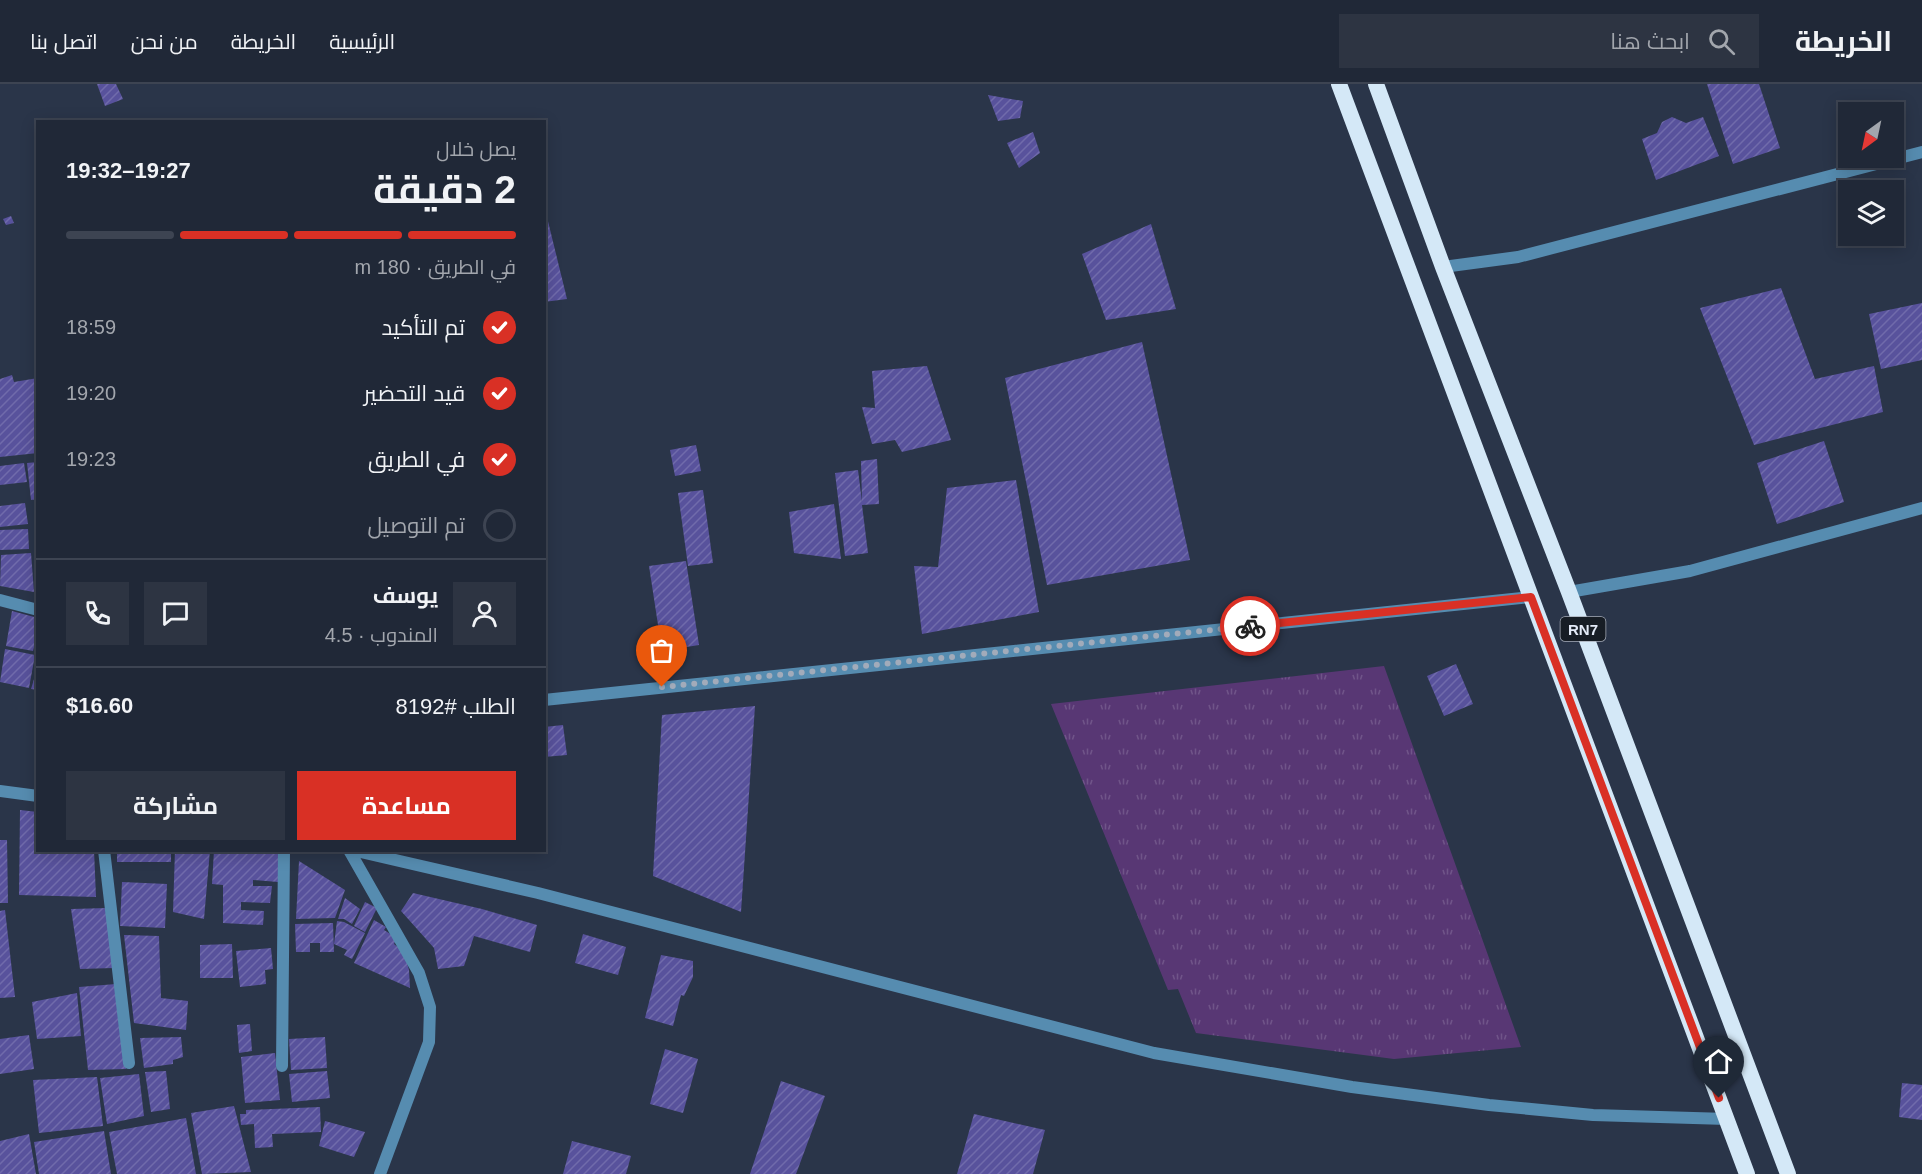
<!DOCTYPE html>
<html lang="ar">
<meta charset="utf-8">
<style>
:root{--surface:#202837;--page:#2d3442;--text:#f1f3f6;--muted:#a2a6ad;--line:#3d4452;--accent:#d93025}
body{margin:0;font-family:Arial,Cairo,sans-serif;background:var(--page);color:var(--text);direction:rtl;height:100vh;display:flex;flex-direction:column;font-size:22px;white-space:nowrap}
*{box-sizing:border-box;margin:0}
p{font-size:20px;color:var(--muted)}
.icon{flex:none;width:33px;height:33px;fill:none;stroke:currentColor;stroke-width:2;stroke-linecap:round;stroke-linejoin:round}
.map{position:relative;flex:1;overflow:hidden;direction:ltr}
.side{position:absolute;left:36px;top:36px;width:510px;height:732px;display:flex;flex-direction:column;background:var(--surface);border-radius:0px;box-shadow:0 3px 15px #0003,0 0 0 2px var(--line);direction:rtl}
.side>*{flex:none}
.needle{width:39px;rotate:213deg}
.buttons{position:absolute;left:1838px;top:18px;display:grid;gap:12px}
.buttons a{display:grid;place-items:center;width:66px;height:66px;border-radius:0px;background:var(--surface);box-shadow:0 3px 15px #0003,0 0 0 2px var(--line);font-size:30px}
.pin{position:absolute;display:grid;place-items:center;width:51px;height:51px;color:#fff;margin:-62px -26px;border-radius:50% 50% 50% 0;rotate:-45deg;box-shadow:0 0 6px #0007}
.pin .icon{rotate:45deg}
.courier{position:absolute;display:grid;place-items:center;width:60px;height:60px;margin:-30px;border:4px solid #d93025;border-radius:50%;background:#fff;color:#222;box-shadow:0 2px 8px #0007}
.headline em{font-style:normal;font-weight:700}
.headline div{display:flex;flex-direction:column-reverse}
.headline{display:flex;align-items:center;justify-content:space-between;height:102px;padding:0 30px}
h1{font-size:39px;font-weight:700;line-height:45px}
.bar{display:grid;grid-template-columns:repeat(4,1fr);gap:9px 6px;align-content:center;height:72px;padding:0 30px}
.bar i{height:8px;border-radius:4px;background:var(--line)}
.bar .on{background:var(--accent)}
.bar p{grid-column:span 4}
.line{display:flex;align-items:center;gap:15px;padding:0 30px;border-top:2px solid var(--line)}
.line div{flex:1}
.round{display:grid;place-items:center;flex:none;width:63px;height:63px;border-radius:0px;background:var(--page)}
ol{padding:0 30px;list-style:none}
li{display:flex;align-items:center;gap:18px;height:66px}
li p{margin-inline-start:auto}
li .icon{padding:6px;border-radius:50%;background:var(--accent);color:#fff;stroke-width:4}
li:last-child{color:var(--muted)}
li i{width:33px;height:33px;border:3px solid var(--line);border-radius:50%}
.cta{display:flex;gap:12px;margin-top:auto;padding:12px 30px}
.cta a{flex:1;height:69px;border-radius:0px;background:var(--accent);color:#fff;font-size:24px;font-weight:700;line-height:69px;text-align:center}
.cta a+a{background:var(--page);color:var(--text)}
header{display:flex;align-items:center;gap:36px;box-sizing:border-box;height:84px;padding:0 30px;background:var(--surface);border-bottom:2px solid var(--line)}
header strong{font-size:28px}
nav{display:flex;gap:33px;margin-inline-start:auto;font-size:21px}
.search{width:420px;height:54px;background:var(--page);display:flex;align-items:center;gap:15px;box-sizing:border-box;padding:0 21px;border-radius:0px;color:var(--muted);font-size:22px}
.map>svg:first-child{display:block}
.grass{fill:url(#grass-tufts)}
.building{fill:url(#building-hatch)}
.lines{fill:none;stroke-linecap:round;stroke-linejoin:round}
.service{stroke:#568cb0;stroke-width:12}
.minor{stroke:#568cb0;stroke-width:12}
.trunk{stroke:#d4e8f7;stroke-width:16}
.done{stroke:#a2abba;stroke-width:6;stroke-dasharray:0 10.8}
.route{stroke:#d93025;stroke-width:8}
.labels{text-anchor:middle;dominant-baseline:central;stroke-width:4.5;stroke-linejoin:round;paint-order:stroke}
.shield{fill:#171d25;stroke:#a6acb8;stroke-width:1.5}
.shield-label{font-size:15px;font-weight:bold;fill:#e3eaf7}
</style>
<header>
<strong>الخريطة</strong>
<div class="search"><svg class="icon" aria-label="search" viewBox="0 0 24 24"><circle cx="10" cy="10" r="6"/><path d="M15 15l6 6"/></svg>ابحث هنا</div>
<nav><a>الرئيسية</a><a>الخريطة</a><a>من نحن</a><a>اتصل بنا</a></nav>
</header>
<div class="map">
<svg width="1922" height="1090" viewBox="0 0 1922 1090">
<defs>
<pattern id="grass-tufts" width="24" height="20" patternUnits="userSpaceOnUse" patternTransform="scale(1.5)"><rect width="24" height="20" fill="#583774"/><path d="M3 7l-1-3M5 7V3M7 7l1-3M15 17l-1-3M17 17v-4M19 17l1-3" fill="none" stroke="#705489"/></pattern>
<pattern id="building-hatch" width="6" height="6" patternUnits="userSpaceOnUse" patternTransform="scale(1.5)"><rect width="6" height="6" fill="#58529c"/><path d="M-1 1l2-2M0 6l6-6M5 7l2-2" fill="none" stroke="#706bab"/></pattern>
</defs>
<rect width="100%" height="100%" fill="#2a3549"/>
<path class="grass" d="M1384,582L1521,963L1394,975L1196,949L1178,905L1168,906L1051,620Z"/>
<g class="building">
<path d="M97,0H116L123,15L105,22Z"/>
<path d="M1707,0H1759L1780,64L1733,80Z"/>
<path d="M988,11L1023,17L1020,34L998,37Z"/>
<path d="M1672,33L1686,39L1703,33L1719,72L1656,96L1642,55L1657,49L1662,38Z"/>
<path d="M1033,48L1040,69L1019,84L1007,59Z"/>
<path d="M545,125L567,215L544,218V126Z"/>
<path d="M11,132L14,139L6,141L3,135Z"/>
<path d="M1151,140L1176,225L1106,236L1082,170Z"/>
<path d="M1781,204L1815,295L1874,282L1883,328L1754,361L1700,224Z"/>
<path d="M1922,219V276L1881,285L1869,230Z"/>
<path d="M1142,258L1190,476L1047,501L1005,294Z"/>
<path d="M927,282L951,356L902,368L895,356L872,360L862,323L875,324L872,287Z"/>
<path d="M12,291L14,298L38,294V369L0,373V295Z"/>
<path d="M1824,357L1844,418L1777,440L1757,379Z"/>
<path d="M696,361L701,387L675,392L670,366Z"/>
<path d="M877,375L879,420L862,421L868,469L845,472L835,389L858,386L862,418L861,377Z"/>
<path d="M38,378V415L31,416L27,379Z"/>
<path d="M24,379L27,398L0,401V382Z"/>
<path d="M1016,396L1039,528L922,550L914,482L938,483L947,404Z"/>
<path d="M703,406L713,479L688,482L678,409Z"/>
<path d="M25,419L28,440L0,443V422Z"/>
<path d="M834,420L841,475L794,469L789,428Z"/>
<path d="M28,445L29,465L0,466V446Z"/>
<path d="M31,469L34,508L0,502L1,471Z"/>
<path d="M686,477L699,561L662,567L649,482Z"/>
<path d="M12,527L38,534V547L33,567L6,562Z"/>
<path d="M5,565L35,571L29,604L0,598Z"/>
<path d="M1456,580L1473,620L1444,632L1427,592Z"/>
<path d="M35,592H38V606L31,605Z"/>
<path d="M755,622L741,828L653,792L662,631Z"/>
<path d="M563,641L567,671L544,673V643Z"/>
<path d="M20,726L38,728V766H94L96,813L19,811Z"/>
<path d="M0,756H7L8,819H0Z"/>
<rect x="117" y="766" width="54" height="12"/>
<path d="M175,766H210L204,835L173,828Z"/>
<path d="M214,766H280L278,798L253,796V802H272L270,819L241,818V826L264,827L263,841L223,839V801L212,800Z"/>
<path d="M299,777L345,806L335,834L296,835Z"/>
<path d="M122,798L167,800L165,844L120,842Z"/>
<path d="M413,809L482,825L537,841L530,868L474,852L464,882L438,885L434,864L401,827Z"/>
<path d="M345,814L360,825L352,840L344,835H338Z"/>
<path d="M365,818L377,824L365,848L354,842Z"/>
<path d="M107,824L114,884L80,885L71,825Z"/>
<path d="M5,826L15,913L0,914V827Z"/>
<path d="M374,836L386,843L384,846L397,854L394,860L404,868L409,886L410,904L354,879Z"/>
<path d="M337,837L344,838L365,849L352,875L344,871L347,866L334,860Z"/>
<path d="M333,839L334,868H320V859H310V868H296L295,840Z"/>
<path d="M583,850L626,863L618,891L575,879Z"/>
<path d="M124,851L159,852L161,914L188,917L186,946L134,939Z"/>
<path d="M232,860L233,894H200V861Z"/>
<path d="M271,864L273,885L265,886L266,900L240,903L236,867Z"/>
<path d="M661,871L693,877V893L684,912L681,911L673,942L645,934Z"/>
<path d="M116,900L126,985L88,986L79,903Z"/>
<path d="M77,909L81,952L37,955L32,918Z"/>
<path d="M250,940L252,967L239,969L237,941Z"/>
<path d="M29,951L34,985L0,990V955Z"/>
<path d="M181,953L183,973L173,976V980L144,984L140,954Z"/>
<path d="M325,953L327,984L291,986L289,955Z"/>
<path d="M665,965L698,975L683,1029L650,1020Z"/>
<path d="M275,969L280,1016L245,1019L241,973Z"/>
<path d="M166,987L170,1025L151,1028L145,988Z"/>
<path d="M327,987L330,1014L292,1018L289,990Z"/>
<path d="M139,990L144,1032L107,1040L100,994Z"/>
<path d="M97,993L103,1042L39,1049L33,996Z"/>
<path d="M781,997L825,1012L796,1090H750Z"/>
<path d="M1902,999L1922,1001V1036L1899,1033Z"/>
<path d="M234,1022L251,1088L202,1090L191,1029Z"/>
<path d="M320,1023L321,1048L272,1050L273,1063L255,1064L254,1040L241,1041L240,1030H246V1026Z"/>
<path d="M974,1030L1045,1046L1033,1090H957Z"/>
<path d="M186,1034L196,1090H117L109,1048Z"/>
<path d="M325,1037L365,1048L354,1073L319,1062Z"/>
<path d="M104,1047L111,1090H39L34,1058Z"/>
<path d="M29,1050L36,1090H0V1057Z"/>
<path d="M572,1057L631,1072L626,1090H563Z"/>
</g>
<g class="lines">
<g class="service">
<path d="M1443,183L1518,173L1922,68"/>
<path d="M1569,508L1690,487L1922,424"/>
</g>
<g class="minor">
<path d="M0,516L38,526"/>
<path d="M544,616L1531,513"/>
<path d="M0,707L38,712"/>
<path d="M104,766L129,979"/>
<path d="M349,766L419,889L430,923L429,958L380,1090"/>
<path d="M352,766L538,809L1154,969L1352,1003L1489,1021L1593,1031L1727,1035"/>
<path d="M282,982L284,766"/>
</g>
<g class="trunk">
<path d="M1339,0L1747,1090"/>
<path d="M1376,0L1443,183L1569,508L1788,1090"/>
</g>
</g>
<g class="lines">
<path class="done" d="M662,603L1250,542"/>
<path class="route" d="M1250,542L1531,513L1719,1014"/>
</g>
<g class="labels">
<rect class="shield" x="1560.5" y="533" width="45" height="24" rx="4.5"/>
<g class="shield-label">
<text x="1583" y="545">RN7</text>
</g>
</g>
</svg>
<div class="buttons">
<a><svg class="needle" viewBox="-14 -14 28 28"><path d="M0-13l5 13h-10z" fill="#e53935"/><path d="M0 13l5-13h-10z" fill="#a2a6ad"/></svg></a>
<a><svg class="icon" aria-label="layers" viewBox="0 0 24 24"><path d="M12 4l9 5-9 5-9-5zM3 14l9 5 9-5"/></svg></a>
</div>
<div class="pin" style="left:662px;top:603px;background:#ea580c"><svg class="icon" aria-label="bag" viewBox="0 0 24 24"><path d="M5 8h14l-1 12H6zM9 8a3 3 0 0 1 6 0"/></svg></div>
<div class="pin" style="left:1719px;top:1014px;background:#1f2937"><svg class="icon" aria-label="home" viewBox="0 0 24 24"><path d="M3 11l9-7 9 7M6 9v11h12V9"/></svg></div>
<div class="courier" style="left:1250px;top:542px"><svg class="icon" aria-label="bike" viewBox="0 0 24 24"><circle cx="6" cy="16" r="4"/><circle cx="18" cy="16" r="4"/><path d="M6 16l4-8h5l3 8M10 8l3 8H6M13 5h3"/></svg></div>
<section class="side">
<div class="headline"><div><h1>2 دقيقة</h1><p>يصل خلال</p></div><em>19:27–19:32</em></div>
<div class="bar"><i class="on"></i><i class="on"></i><i class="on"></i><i></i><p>في الطريق · 180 m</p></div>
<ol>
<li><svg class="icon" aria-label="check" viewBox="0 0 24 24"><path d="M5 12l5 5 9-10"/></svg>تم التأكيد<p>18:59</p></li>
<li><svg class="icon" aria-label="check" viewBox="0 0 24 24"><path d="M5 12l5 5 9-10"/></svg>قيد التحضير<p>19:20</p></li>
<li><svg class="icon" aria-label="check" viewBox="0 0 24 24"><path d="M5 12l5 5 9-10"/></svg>في الطريق<p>19:23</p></li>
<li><i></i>تم التوصيل</li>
</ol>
<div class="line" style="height:108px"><a class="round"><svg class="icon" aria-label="person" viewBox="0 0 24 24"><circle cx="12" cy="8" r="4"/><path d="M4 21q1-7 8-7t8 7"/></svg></a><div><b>يوسف</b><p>المندوب · 4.5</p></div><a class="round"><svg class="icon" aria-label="chat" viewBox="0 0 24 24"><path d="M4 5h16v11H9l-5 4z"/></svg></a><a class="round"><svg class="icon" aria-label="phone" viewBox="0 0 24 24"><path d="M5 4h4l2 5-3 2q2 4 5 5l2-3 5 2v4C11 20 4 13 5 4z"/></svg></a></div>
<div class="line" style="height:78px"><div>الطلب #8192</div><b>$16.60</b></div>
<div class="cta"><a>مساعدة</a><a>مشاركة</a></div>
</section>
</div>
